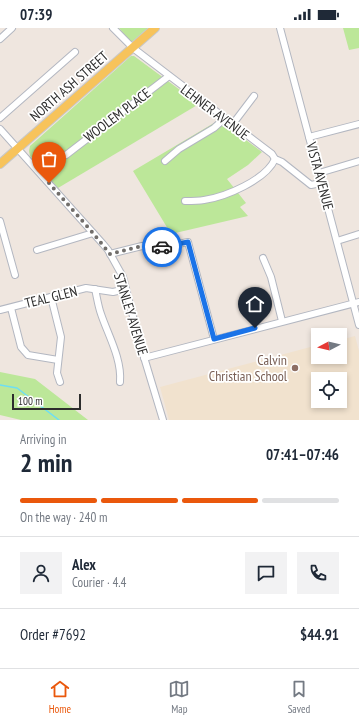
<!DOCTYPE html>
<meta charset="utf-8">
<style>
:root{--surface:#fff;--page:#f2f2f3;--text:#1f2937;--muted:#747a83;--line:#e0e1e3;--accent:#ea580c}
body{margin:0;font-family:"PT Sans Narrow",sans-serif;background:var(--page);color:var(--text);height:100vh;display:flex;flex-direction:column;font-size:15px;white-space:nowrap}
*{box-sizing:border-box;margin:0}
p{font-size:13px;color:var(--muted)}
.icon{flex:none;width:22px;height:22px;fill:none;stroke:currentColor;stroke-width:2;stroke-linecap:round;stroke-linejoin:round}
.map{position:relative;height:392px;overflow:hidden}
.details{display:flex;flex-direction:column;background:var(--surface);flex:1}
.details>*{flex:none}
.needle{width:26px;rotate:263deg}
.controls{position:absolute;left:311px;top:300px;display:grid;gap:8px}
.controls a{display:grid;place-items:center;width:36px;height:36px;border-radius:0px;background:var(--surface);box-shadow:0 2px 6px #0003;font-size:20px}
.scale{position:absolute;left:12px;bottom:10px;width:69px;box-sizing:border-box;padding-left:4px;border:2px solid #2d2d2d;border-top:0;font-size:11px;line-height:14px;white-space:nowrap;color:#2d2d2d;-webkit-text-stroke:3px #fff;paint-order:stroke}
.pin{position:absolute;display:grid;place-items:center;width:34px;height:34px;color:#fff;margin:-41px -17px;border-radius:50% 50% 50% 0;rotate:-45deg;box-shadow:0 0 4px #0007}
.pin .icon{rotate:45deg}
.courier{position:absolute;display:grid;place-items:center;width:40px;height:40px;margin:-20px;border:3px solid #1a73e8;border-radius:50%;background:#fff;color:#222;box-shadow:0 1px 5px #0007}
.headline em{font-style:normal;font-weight:800}
.headline div{display:flex;flex-direction:column-reverse}
.headline{display:flex;align-items:center;justify-content:space-between;height:68px;padding:0 20px}
h1{font-size:26px;font-weight:800;line-height:30px}
.bar{display:grid;grid-template-columns:repeat(4,1fr);gap:6px 4px;align-content:center;height:48px;padding:0 20px}
.bar i{height:5px;border-radius:3px;background:var(--line)}
.bar .on{background:var(--accent)}
.bar p{grid-column:span 4}
.line{display:flex;align-items:center;gap:10px;padding:0 20px;border-top:1px solid var(--line)}
.line div{flex:1}
.round{display:grid;place-items:center;flex:none;width:42px;height:42px;border-radius:0px;background:var(--page)}
.status{display:flex;justify-content:space-between;align-items:center;height:28px;padding:0 20px;background:var(--surface);direction:ltr}
.status svg{height:11px;fill:currentColor}
.dock{display:flex;justify-content:space-around;align-items:center;height:56px;border-top:1px solid var(--line);background:var(--surface);font-size:11px;color:var(--muted)}
.dock a{display:grid;justify-items:center;gap:2px}
.dock .on{color:var(--accent)}
.map>svg:first-child{display:block}
.education{fill:#f1e2ce;fill-rule:evenodd}
.green{fill:#bce799}
.lines{fill:none;stroke-linecap:round;stroke-linejoin:round}
.stream{stroke:#6edef4;stroke-width:1.5}
.minor-casing{stroke:#b3b7c1;stroke-width:8}
.major-casing{stroke:#c8c8c8;stroke-width:10}
.minor{stroke:#fff;stroke-width:6}
.major{stroke:#f7c35b;stroke-width:8}
.done{stroke:#716e6b;stroke-width:4;stroke-dasharray:0 7.2}
.route{stroke:#1a73e8;stroke-width:5}
.education-dot{fill:#8d6e63;stroke:#fff;stroke-width:1.5}
.labels{text-anchor:middle;dominant-baseline:central;stroke-width:3.5;stroke-linejoin:round;paint-order:stroke}
.street-label{font-size:14px;fill:#2d2d2d;stroke:#fff}
.education-label{font-size:14px;fill:#785e54;stroke:#fff;text-anchor:end}
</style>
<div class="status"><b>07:39</b><svg viewBox="0 0 49 12"><path d="M0 12V9h3v3zM5 12V6h3v6zM10 12V3h3v9zM15 12V0h3v12zM26 1h20v11H26zM47 4h2v5h-2z"/></svg></div>
<div class="map">
<svg width="359" height="392" viewBox="0 0 359 392">
<rect width="100%" height="100%" fill="#efe6df"/>
<path class="education" d="M355,308L359,323V392H169L160,359L318,317V329H340V312ZM318,351H340V373H318Z"/>
<g class="green">
<path d="M119,0H148L133,13H130Z"/>
<path d="M343,0H359V20L349,22Z"/>
<path d="M131,28H134L199,76L58,160L30,128L29,123L30,118Z"/>
<path d="M219,92L262,124L248,137L227,151L246,175L240,179L248,188L171,206L133,143Z"/>
<path d="M0,344L35,351L88,392H21L0,387Z"/>
</g>
<g class="lines">
<path class="stream" d="M0,357L17,360L59,392"/>
<defs>
<g id="minor">
<path d="M113,0L133,20L272,126L275,131L282,134L311,157L321,155"/>
<path d="M280,0L359,297"/>
<path d="M0,11L12,0"/>
<path d="M0,90L75,24"/>
<path d="M232,97L254,68"/>
<path d="M0,101L103,216L108,222L123,249L140,316L163,392"/>
<path d="M309,109L359,96"/>
<path d="M66,127L169,48"/>
<path d="M165,133L179,121L214,100L224,91"/>
<path d="M319,145L359,133"/>
<path d="M185,173C191,173 198,173 204,172C225,169 266,152 275,131"/>
<path d="M0,193L15,247"/>
<path d="M337,213L359,206"/>
<path d="M37,222L93,205"/>
<path d="M110,226L142,218L158,220L188,214L214,311"/>
<path d="M263,230L271,249L282,293"/>
<path d="M95,261C97,269 98,278 101,286C108,307 122,331 120,354"/>
<path d="M51,269L61,309L57,345L60,354"/>
<path d="M11,280L21,319L28,327L58,332"/>
<path d="M0,282L86,260L113,264L126,261"/>
<path d="M144,330L359,274"/>
</g>
<path id="major" d="M0,136L155,0"/>
</defs>
<use href="#minor" class="minor-casing"/>
<use href="#major" class="major-casing"/>
<use href="#minor" class="minor"/>
<use href="#major" class="major"/>
</g>
<g class="lines">
<path class="done" d="M49,155L93,205L110,226L142,218L158,220L162,219"/>
<path class="route" d="M162,219L188,214L214,311L255,300"/>
</g>
<circle class="education-dot" cx="295" cy="340" r="4"/>
<g class="labels">
<g class="street-label">
<text transform="translate(69 58) rotate(-41)">NORTH ASH STREET</text>
<text transform="translate(215 84) rotate(37)">LEHNER AVENUE</text>
<text transform="translate(117 87) rotate(-37)">WOOLEM PLACE</text>
<text transform="translate(320 148) rotate(75)">VISTA AVENUE</text>
<text transform="translate(51 269) rotate(-14)">TEAL GLEN</text>
<text transform="translate(131 286) rotate(73)">STANLEY AVENUE</text>
</g>
<g class="education-label">
<text x="287" y="332">Calvin<tspan x="287" dy="16">Christian School</tspan></text>
</g>
</g>
</svg>
<div class="controls">
<a><svg class="needle" viewBox="-14 -14 28 28"><path d="M0-13l5 13h-10z" fill="#e53935"/><path d="M0 13l5-13h-10z" fill="#747a83"/></svg></a>
<a><svg class="icon" aria-label="locate" viewBox="0 0 24 24"><circle cx="12" cy="12" r="6"/><path d="M12 2v4M12 18v4M2 12h4M18 12h4"/></svg></a>
</div>
<div class="scale">100 m</div>
<div class="pin" style="left:49px;top:155px;background:#ea580c"><svg class="icon" aria-label="bag" viewBox="0 0 24 24"><path d="M5 8h14l-1 12H6zM9 8a3 3 0 0 1 6 0"/></svg></div>
<div class="pin" style="left:255px;top:300px;background:#1f2937"><svg class="icon" aria-label="home" viewBox="0 0 24 24"><path d="M3 11l9-7 9 7M6 9v11h12V9"/></svg></div>
<div class="courier" style="left:162px;top:219px"><svg class="icon" aria-label="car" viewBox="0 0 24 24"><path d="M5 17H2v-5l4-1 3-4h7l3 4 3 1v5h-3M9 17h6M6 11h13"/><circle cx="7" cy="17" r="2"/><circle cx="17" cy="17" r="2"/></svg></div>
</div>
<section class="details">
<div class="headline"><div><h1>2 min</h1><p>Arriving in</p></div><em>07:41–07:46</em></div>
<div class="bar"><i class="on"></i><i class="on"></i><i class="on"></i><i></i><p>On the way · 240 m</p></div>
<div class="line" style="height:72px"><a class="round"><svg class="icon" aria-label="person" viewBox="0 0 24 24"><circle cx="12" cy="8" r="4"/><path d="M4 21q1-7 8-7t8 7"/></svg></a><div><b>Alex</b><p>Courier · 4.4</p></div><a class="round"><svg class="icon" aria-label="chat" viewBox="0 0 24 24"><path d="M4 5h16v11H9l-5 4z"/></svg></a><a class="round"><svg class="icon" aria-label="phone" viewBox="0 0 24 24"><path d="M5 4h4l2 5-3 2q2 4 5 5l2-3 5 2v4C11 20 4 13 5 4z"/></svg></a></div>
<div class="line" style="height:52px"><div>Order #7692</div><b>$44.91</b></div>
</section>
<nav class="dock">
<a class="on"><svg class="icon" aria-label="home" viewBox="0 0 24 24"><path d="M3 11l9-7 9 7M6 9v11h12V9"/></svg>Home</a>
<a><svg class="icon" aria-label="map" viewBox="0 0 24 24"><path d="M3 6l6-2 6 2 6-2v14l-6 2-6-2-6 2zM9 4v14M15 6v14"/></svg>Map</a>
<a><svg class="icon" aria-label="saved" viewBox="0 0 24 24"><path d="M7 4h10v16l-5-4-5 4z"/></svg>Saved</a>
</nav>
